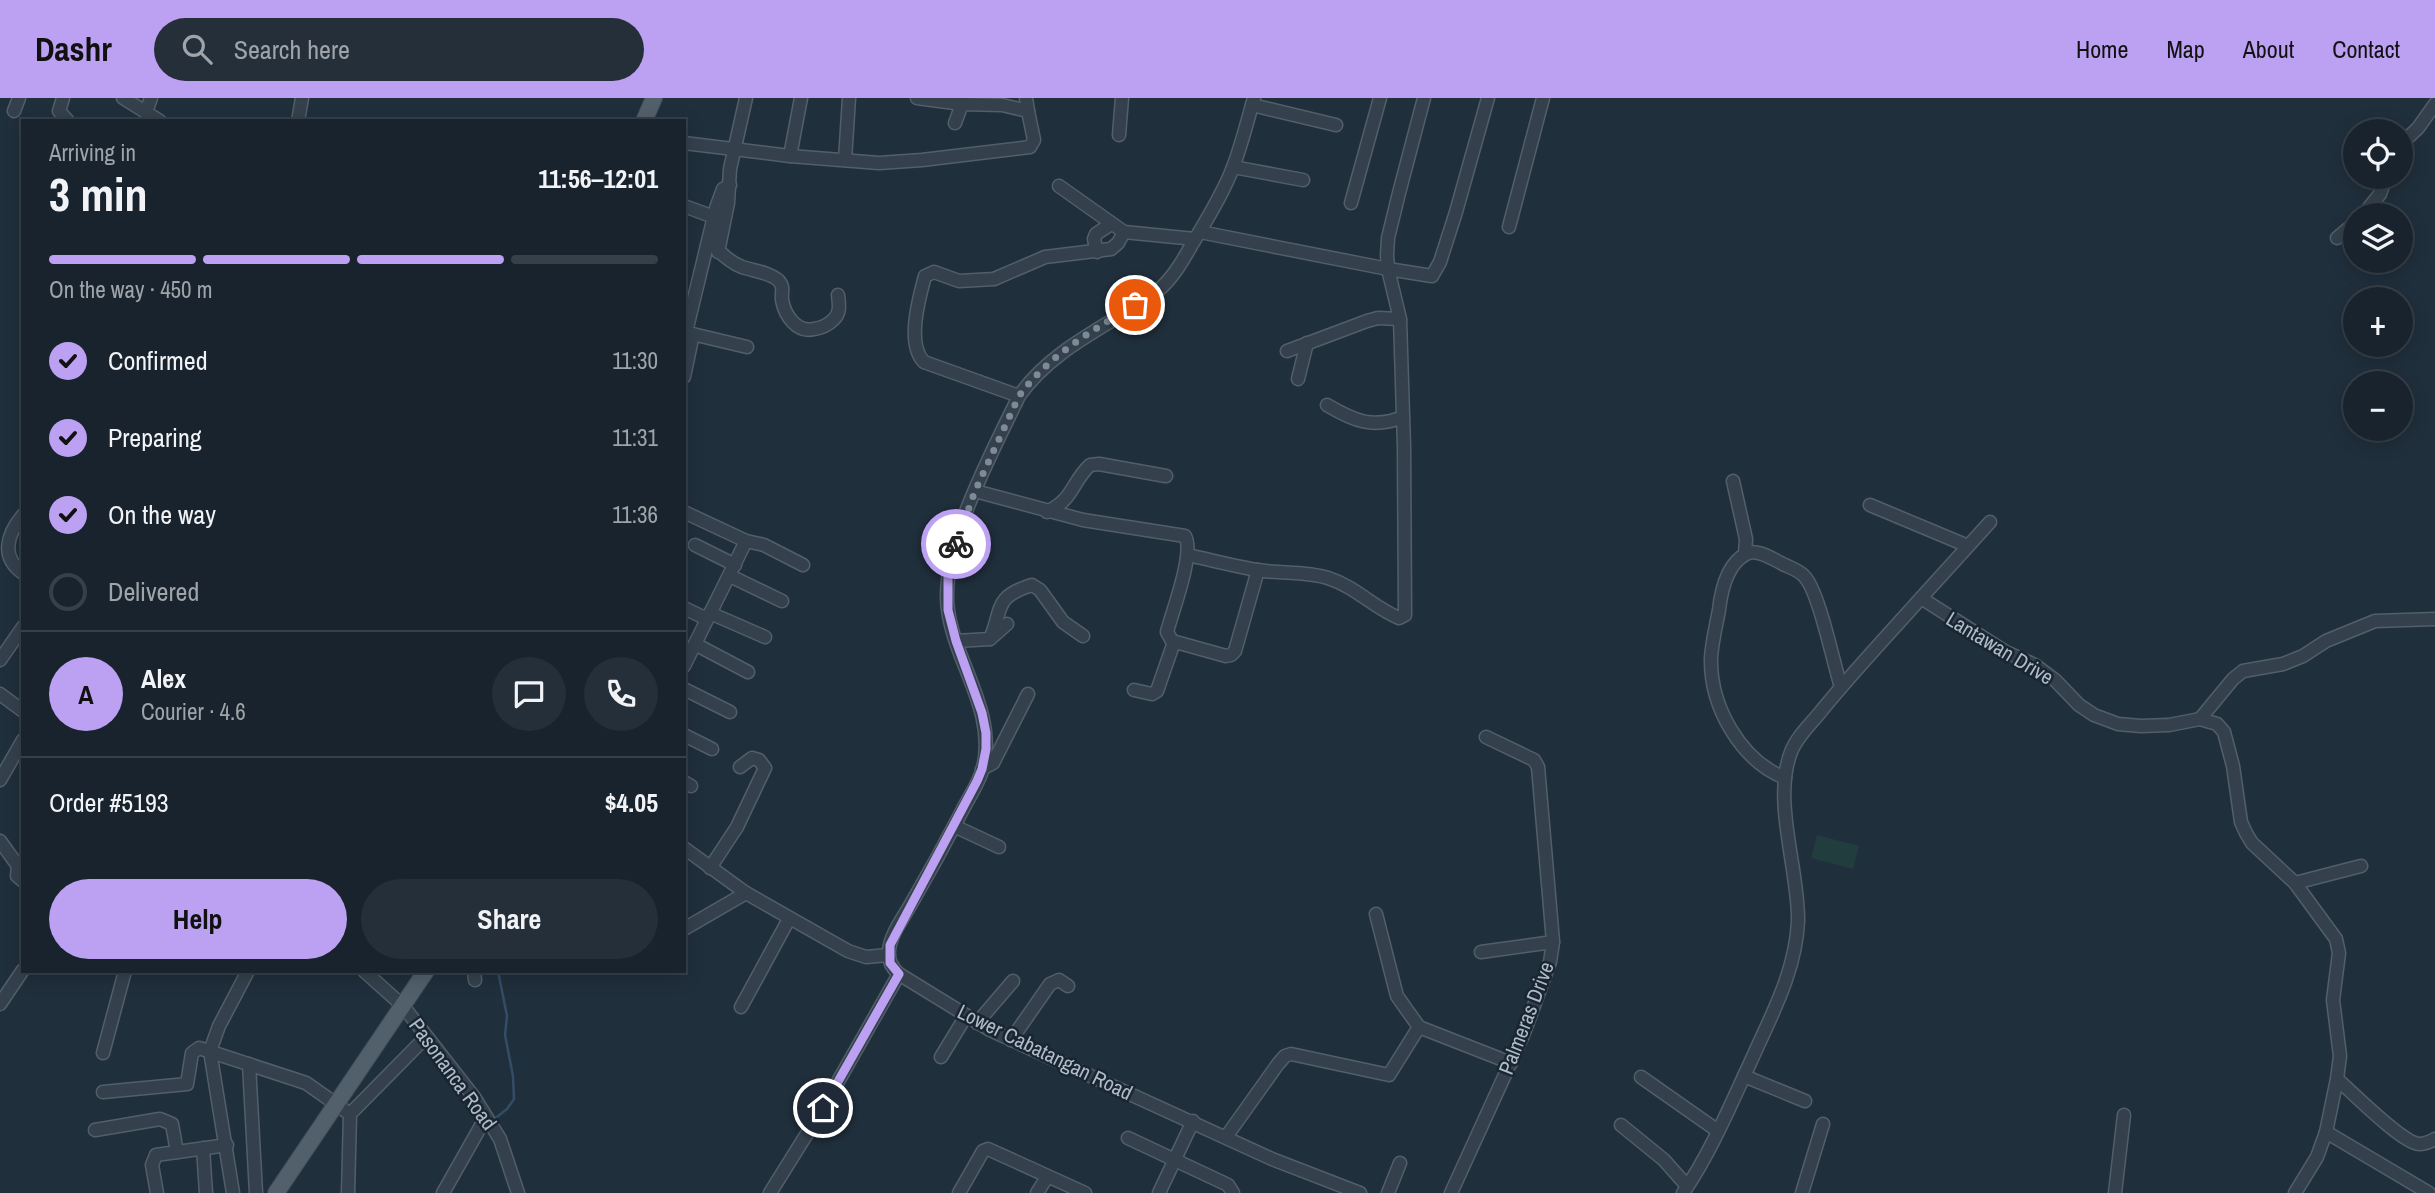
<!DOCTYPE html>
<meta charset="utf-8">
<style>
:root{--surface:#18232d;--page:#252f39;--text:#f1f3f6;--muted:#9fa4aa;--line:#364049;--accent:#bca0f2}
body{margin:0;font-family:"Archivo Narrow",sans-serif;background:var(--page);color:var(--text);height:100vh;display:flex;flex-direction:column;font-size:26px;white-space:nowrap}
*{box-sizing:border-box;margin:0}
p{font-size:23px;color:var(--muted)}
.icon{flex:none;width:38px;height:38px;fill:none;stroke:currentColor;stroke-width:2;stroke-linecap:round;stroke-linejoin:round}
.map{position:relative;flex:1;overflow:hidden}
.sheet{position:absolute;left:21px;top:21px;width:665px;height:854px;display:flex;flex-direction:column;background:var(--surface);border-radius:0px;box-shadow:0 4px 18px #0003,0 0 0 2px var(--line)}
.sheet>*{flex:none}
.controls{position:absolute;left:2343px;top:21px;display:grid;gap:14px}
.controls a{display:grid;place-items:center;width:70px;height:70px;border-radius:50%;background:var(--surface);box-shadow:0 4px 18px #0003,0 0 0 2px var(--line);font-size:35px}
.pin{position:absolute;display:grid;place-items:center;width:60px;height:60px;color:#fff;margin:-30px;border:4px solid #fff;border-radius:50%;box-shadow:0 2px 7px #0007}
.courier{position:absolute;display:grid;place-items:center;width:70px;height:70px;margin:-35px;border:5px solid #bca0f2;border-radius:50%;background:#fff;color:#222;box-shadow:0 2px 9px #0007}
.summary em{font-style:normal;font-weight:800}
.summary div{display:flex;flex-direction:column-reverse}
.summary{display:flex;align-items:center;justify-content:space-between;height:119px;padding:0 28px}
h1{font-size:46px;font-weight:800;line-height:52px}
.bar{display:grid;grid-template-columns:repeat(4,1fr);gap:10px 7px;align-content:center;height:84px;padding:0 28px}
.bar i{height:9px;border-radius:5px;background:var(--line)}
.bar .active{background:var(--accent)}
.bar p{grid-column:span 4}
.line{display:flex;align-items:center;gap:18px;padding:0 28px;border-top:2px solid var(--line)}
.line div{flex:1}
.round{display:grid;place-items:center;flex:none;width:74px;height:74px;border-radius:37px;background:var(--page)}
ol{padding:0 28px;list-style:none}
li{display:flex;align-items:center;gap:21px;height:77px}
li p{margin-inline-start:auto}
li .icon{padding:7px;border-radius:50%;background:var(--accent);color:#111;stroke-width:4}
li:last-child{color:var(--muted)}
li i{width:38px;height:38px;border:4px solid var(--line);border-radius:50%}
.primary-button{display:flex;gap:14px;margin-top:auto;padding:14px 28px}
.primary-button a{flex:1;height:80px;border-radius:42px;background:var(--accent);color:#111;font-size:28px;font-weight:800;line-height:80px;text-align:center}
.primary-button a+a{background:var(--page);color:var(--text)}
header{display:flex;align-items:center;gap:42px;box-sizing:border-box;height:98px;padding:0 35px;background:var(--accent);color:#111}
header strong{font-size:33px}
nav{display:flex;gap:38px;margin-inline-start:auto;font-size:24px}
.search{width:490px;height:63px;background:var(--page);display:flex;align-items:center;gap:18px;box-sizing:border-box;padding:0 24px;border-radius:38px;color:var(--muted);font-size:26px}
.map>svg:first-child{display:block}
.green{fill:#223d3d}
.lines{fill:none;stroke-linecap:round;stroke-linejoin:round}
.stream{stroke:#324d65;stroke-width:2.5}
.minor-casing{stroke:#525f6a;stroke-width:15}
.major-casing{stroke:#3d4a55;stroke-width:18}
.minor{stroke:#34414c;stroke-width:12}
.major{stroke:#52606c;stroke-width:16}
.done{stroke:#7d8b97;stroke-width:7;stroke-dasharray:0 12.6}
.route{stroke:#bca0f2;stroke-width:9}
.labels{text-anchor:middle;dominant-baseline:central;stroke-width:5;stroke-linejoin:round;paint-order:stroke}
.street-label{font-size:21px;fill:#afbcc8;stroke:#192631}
</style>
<header>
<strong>Dashr</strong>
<div class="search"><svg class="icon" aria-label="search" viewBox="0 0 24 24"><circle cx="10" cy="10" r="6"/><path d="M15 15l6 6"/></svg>Search here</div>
<nav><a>Home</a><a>Map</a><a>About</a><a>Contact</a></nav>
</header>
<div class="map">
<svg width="2435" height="1095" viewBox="0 0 2435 1095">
<rect width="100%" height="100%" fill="#202f3c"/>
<path class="green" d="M1817,737L1859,748L1853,771L1811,760Z"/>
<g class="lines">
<path class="stream" d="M493,1022L507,1011L514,1001L513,978L505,937L507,918L498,873"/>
<defs>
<g id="minor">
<path d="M63,0L59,13L68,23"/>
<path d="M123,0L160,23"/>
<path d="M917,0L962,6"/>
<path d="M1254,0C1247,24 1241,49 1232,72C1221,99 1206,123 1191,148C1181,166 1169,186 1151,198C1106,229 1052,251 1019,298C993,353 939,450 948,512C955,565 997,614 983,670C979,685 969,699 962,713C946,744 929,775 911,806C903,820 890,837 889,853C888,863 892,870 899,876L990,932L1272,1061L1360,1095"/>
<path d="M1252,7L1336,27"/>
<path d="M14,13L19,0"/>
<path d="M146,14L151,0"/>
<path d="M298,23L302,0"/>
<path d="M955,25L962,6L1002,7L1028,13L1026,0"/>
<path d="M1119,37L1122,0"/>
<path d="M684,45L790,58L879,65L922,62L1030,49L1034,42L1028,13"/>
<path d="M2401,46L2418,30L2435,6"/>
<path d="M790,58L801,0"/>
<path d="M845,62L849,0"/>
<path d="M1233,69L1303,82"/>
<path d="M1059,88L1124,134L1195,141"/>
<path d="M1351,105L1380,0"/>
<path d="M684,108L714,119"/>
<path d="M2363,117L2380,96L2386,79"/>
<path d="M1509,129L1543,0"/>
<path d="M1200,134L1388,171L1432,178L1440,164L1456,114L1488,0"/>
<path d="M2337,140L2356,124"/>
<path d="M709,142C718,153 729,164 742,169C754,173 768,174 778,182C785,189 781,194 782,202C785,218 797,235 814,231C821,230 828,227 833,222C841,215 839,206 838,197"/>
<path d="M718,154L728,105L730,71L746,0"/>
<path d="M1097,154L1094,141L1096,136L1111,126"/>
<path d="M684,234L747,249"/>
<path d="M686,234L716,110L723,91L730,87"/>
<path d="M1287,253L1367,223L1378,220L1400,221"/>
<path d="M684,279L693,236"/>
<path d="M1298,281L1307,245"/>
<path d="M1019,298L924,264C906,246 919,200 925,178L934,174L959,183L994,181L1045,159L1111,151L1118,145L1124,134"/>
<path d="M1327,307C1354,323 1373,331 1403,319"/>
<path d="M1733,383L1746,441L1745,456"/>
<path d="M975,393L1083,422L1185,438C1195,455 1172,514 1167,534L1172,543L1226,558L1231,557L1235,553L1258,472"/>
<path d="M1870,407L1968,448"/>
<path d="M684,414L746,443"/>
<path d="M1047,414C1074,401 1071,385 1090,367L1099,366L1166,378"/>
<path d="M23,417C7,436 0,459 23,475"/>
<path d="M695,447L735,467"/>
<path d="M1188,457C1211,462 1234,468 1257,472C1281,476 1305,473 1328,480C1356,489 1374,510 1399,520L1405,517L1404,349L1400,221L1388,171L1387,157L1388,140L1399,95L1424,0"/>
<path d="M730,478L782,503"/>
<path d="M1921,500L1990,424"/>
<path d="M684,510L707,521"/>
<path d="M710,515L765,539"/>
<path d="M990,541C1003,511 993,499 1032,487L1040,492L1063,524L1083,538"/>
<path d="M956,543L990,541L1007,526"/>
<path d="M695,546L748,574"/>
<path d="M0,562L23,529"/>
<path d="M684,568L746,443L764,447L803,467"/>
<path d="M684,591L730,614"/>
<path d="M1134,592L1152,596L1157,593L1174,544"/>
<path d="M0,596L23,613"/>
<path d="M2200,621L2233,581L2243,573L2283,566L2303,558L2326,543L2375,523L2435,521"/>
<path d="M684,637L712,651"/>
<path d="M982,671L993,665L1028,596"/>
<path d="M1785,680C1740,662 1710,608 1711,560C1712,544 1716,528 1719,512C1721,494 1727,466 1746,456C1756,450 1771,460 1781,465C1788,469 1799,472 1804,478C1819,493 1833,564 1841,589"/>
<path d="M0,682L23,642"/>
<path d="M684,684L691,688"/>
<path d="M954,728L999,749"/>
<path d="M0,743L18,768L17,778L23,783"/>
<path d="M684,750L746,795L848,853L866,859L888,857"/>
<path d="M710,770L737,729L765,670L759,662L752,660L740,669"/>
<path d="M2295,785L2361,768"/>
<path d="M1376,816L1397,898L1419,929"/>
<path d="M684,831L746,795"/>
<path d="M1481,854L1553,844"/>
<path d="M364,873L403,908L474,999L500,1041L518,1095"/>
<path d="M474,873L475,882"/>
<path d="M0,906L23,872"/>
<path d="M741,909L789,821"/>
<path d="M977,925L1013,883"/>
<path d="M1011,942L1050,886L1059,882L1068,888"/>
<path d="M103,955L125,873"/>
<path d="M941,959L966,918"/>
<path d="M249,966L256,1095"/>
<path d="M1744,978L1805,1003"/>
<path d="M1641,979L1718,1033"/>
<path d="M2337,981C2352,994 2402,1045 2419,1046C2425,1046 2430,1044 2435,1041"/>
<path d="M103,994L187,986L192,955L199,950L306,985L350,1016"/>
<path d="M1621,1027L1664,1062L1687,1088"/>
<path d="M95,1032L160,1021L172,1026L177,1054"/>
<path d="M2326,1034L2429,1095"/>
<path d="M1226,1039L1278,966L1285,958L1291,956L1389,977L1419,929L1511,965"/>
<path d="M1128,1040L1228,1087L1233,1095"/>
<path d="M203,1050L206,1095"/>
<path d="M157,1095L152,1067L156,1057L227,1047"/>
<path d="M233,1095L210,953L219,928L248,873"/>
<path d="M348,1095L350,1016L426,939"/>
<path d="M443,1095L486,1019"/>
<path d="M770,1095L823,1010L899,876"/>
<path d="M959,1095L983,1053L988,1051L1085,1095"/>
<path d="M1037,1095L1047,1079"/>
<path d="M1159,1095L1193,1023"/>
<path d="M1388,1095L1400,1065"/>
<path d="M1451,1095L1524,935L1550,864L1553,844L1538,669L1534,662L1486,639"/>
<path d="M1683,1095C1711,1054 1730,1008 1751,963C1771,918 1796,873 1798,823C1799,772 1772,703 1791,654C1797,638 1812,625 1822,612C1854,573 1888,537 1921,500L2006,554L2035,567L2055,582L2079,607L2094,617L2118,626L2141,628L2169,627L2200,621L2217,626L2224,634L2233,668L2241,724L2246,735L2252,745L2295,785L2336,841L2339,855L2333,902L2340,958L2337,981L2326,1034L2317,1059L2295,1095"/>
<path d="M1802,1095L1823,1026"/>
<path d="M2115,1095L2124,1017"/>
</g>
<g id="major">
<path d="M644,23L654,0"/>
<path d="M276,1095L426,873"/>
</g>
</defs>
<use href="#minor" class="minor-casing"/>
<use href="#major" class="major-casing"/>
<use href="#minor" class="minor"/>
<use href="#major" class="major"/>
</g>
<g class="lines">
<path class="done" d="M956,446L975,393L1019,298C1048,258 1094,231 1135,207"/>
<path class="route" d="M823,1010L899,876L890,865V847L977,683L982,671L986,651V635L982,615L956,543L948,512V476L956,446"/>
</g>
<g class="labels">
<g class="street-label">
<text transform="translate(2000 550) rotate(31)">Lantawan Drive</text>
<text transform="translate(1526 920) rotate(-69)">Palmeras Drive</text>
<text transform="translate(1045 954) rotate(26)">Lower Cabatangan Road</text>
<text transform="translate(453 976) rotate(54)">Pasonanca Road</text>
</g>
</g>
</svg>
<div class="controls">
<a><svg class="icon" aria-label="locate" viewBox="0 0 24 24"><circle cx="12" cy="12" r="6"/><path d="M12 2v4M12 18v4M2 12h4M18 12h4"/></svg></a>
<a><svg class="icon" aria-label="layers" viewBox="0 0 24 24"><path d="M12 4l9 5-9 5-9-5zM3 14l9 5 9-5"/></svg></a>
<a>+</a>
<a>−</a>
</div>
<div class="pin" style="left:1135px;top:207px;background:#ea580c"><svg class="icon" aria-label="bag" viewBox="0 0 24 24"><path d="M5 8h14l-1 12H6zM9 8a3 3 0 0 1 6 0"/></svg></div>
<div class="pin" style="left:823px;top:1010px;background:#1f2937"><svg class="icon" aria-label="home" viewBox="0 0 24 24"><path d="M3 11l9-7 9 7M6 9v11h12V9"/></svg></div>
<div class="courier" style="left:956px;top:446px"><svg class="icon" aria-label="bike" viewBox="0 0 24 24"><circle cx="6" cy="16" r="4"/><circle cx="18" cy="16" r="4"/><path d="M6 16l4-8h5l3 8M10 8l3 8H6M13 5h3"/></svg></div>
<section class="sheet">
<div class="summary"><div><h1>3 min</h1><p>Arriving in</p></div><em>11:56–12:01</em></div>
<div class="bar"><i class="active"></i><i class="active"></i><i class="active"></i><i></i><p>On the way · 450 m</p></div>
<ol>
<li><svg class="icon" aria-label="check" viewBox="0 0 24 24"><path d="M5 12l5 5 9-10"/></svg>Confirmed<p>11:30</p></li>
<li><svg class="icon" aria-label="check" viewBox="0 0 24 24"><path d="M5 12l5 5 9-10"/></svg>Preparing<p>11:31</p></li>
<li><svg class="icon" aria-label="check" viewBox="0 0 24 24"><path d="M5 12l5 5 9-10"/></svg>On the way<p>11:36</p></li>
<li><i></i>Delivered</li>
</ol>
<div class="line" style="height:126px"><b class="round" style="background:var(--accent);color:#111">A</b><div><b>Alex</b><p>Courier · 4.6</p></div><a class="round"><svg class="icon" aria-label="chat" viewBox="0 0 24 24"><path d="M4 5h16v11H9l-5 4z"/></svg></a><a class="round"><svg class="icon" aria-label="phone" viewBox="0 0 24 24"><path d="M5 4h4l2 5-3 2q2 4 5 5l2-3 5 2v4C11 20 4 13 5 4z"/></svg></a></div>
<div class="line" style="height:91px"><div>Order #5193</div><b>$4.05</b></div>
<div class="primary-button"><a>Help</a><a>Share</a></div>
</section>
</div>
